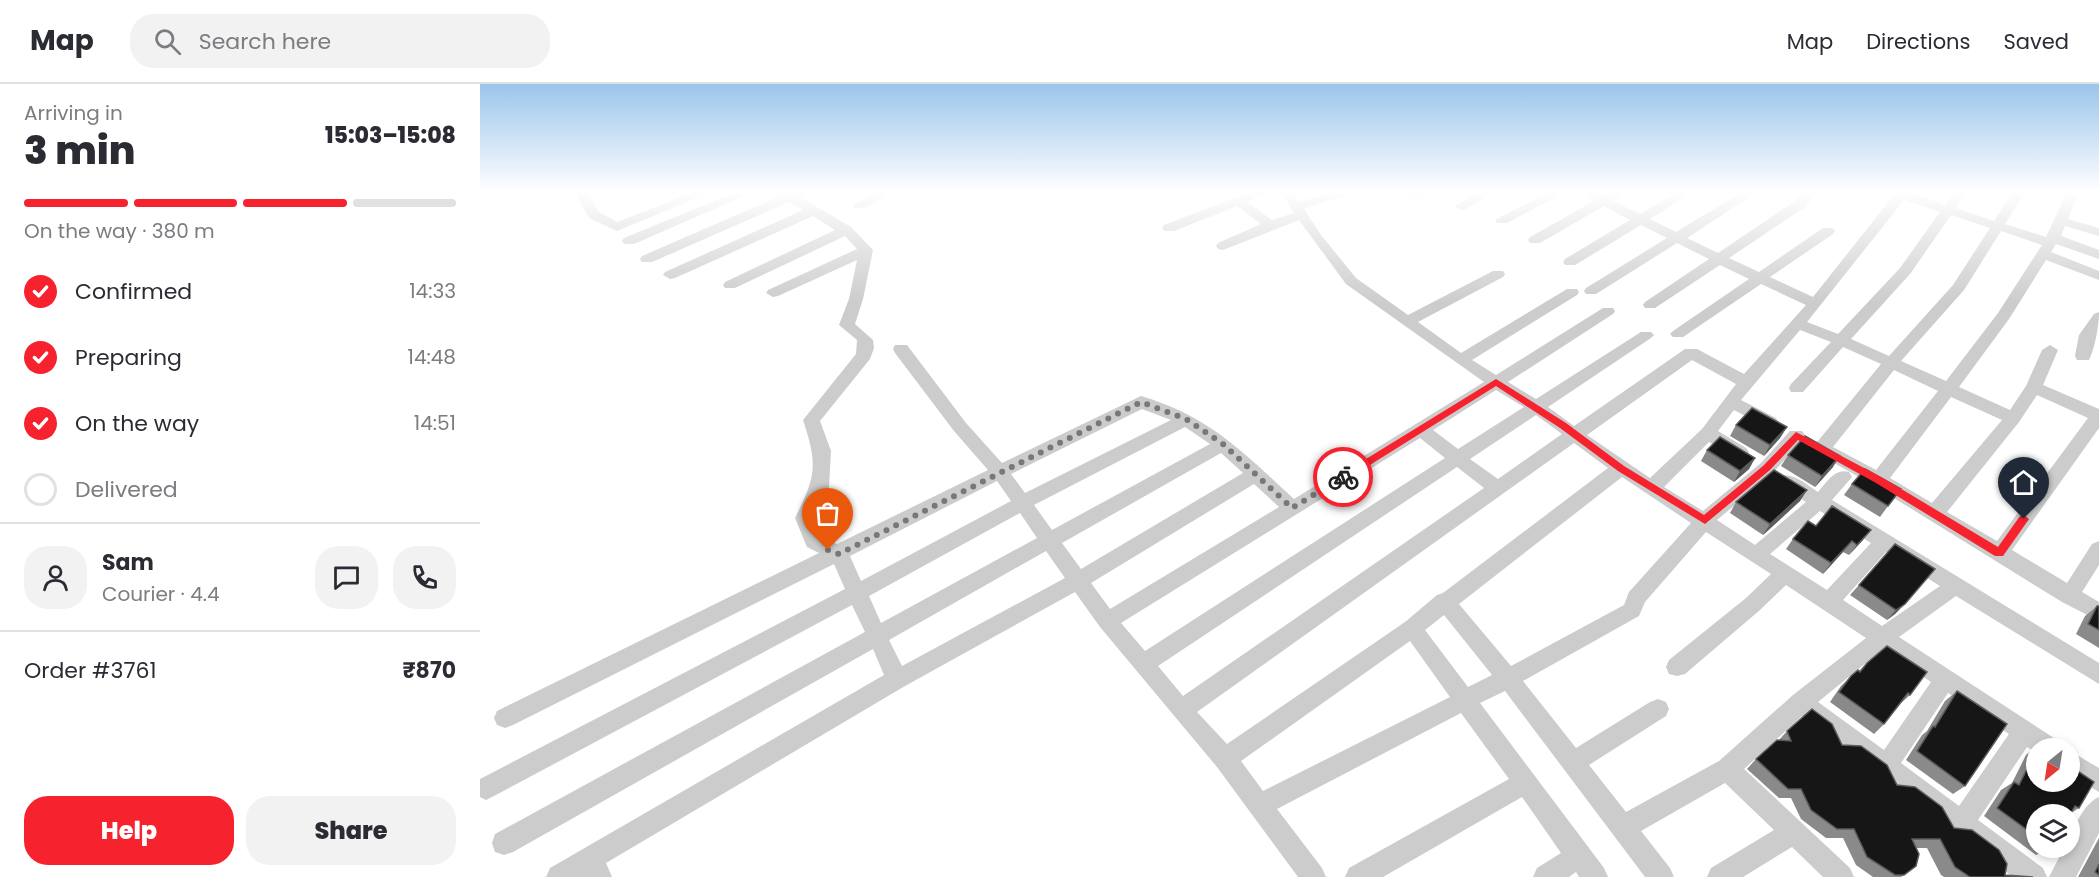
<!DOCTYPE html>
<meta charset="utf-8">
<style>
:root{--surface:#fff;--page:#f2f2f3;--text:#2b2b33;--muted:#7c7c81;--line:#e1e1e2;--accent:#f6222e}
body{margin:0;font-family:Poppins,sans-serif;background:var(--page);color:var(--text);height:100vh;display:flex;flex-direction:column;font-size:22px;white-space:nowrap}
*{box-sizing:border-box;margin:0}
p{font-size:20px;color:var(--muted)}
.icon{flex:none;width:33px;height:33px;fill:none;stroke:currentColor;stroke-width:2;stroke-linecap:round;stroke-linejoin:round}
.map{position:relative;flex:1;overflow:hidden}
.panel{display:flex;flex-direction:column;background:var(--surface);width:480px}
.panel>*{flex:none}
.needle{width:39px;rotate:210deg}
.fabs{position:absolute;left:1546px;top:654px;display:grid;gap:12px}
.fabs a{display:grid;place-items:center;width:54px;height:54px;border-radius:50%;background:var(--surface);box-shadow:0 3px 9px #0003;font-size:30px}
.pin{position:absolute;display:grid;place-items:center;width:51px;height:51px;color:#fff;margin:-62px -26px;border-radius:50% 50% 50% 0;rotate:-45deg;box-shadow:0 0 6px #0007}
.pin .icon{rotate:45deg}
.courier{position:absolute;display:grid;place-items:center;width:60px;height:60px;margin:-30px;border:4px solid #f6222e;border-radius:50%;background:#fff;color:#222;box-shadow:0 2px 8px #0007}
.head em{font-style:normal;font-weight:800}
.head div{display:flex;flex-direction:column-reverse}
.head{display:flex;align-items:center;justify-content:space-between;height:102px;padding:0 24px}
h1{font-size:39px;font-weight:800;line-height:45px}
.bar{display:grid;grid-template-columns:repeat(4,1fr);gap:9px 6px;align-content:center;height:72px;padding:0 24px}
.bar i{height:8px;border-radius:4px;background:var(--line)}
.bar .on{background:var(--accent)}
.bar p{grid-column:span 4}
.line{display:flex;align-items:center;gap:15px;padding:0 24px;border-top:2px solid var(--line)}
.line div{flex:1}
.round{display:grid;place-items:center;flex:none;width:63px;height:63px;border-radius:24px;background:var(--page)}
ol{padding:0 24px;list-style:none}
li{display:flex;align-items:center;gap:18px;height:66px}
li p{margin-inline-start:auto}
li .icon{padding:6px;border-radius:50%;background:var(--accent);color:#fff;stroke-width:4}
li:last-child{color:var(--muted)}
li i{width:33px;height:33px;border:3px solid var(--line);border-radius:50%}
.action{display:flex;gap:12px;margin-top:auto;padding:12px 24px}
.action a{flex:1;height:69px;border-radius:24px;background:var(--accent);color:#fff;font-size:24px;font-weight:800;line-height:69px;text-align:center}
.action a+a{background:var(--page);color:var(--text)}
header{display:flex;align-items:center;gap:36px;box-sizing:border-box;height:84px;padding:0 30px;background:var(--surface);border-bottom:2px solid var(--line)}
header strong{font-size:28px}
nav{display:flex;gap:33px;margin-inline-start:auto;font-size:21px}
.search{width:420px;height:54px;background:var(--page);display:flex;align-items:center;gap:15px;box-sizing:border-box;padding:0 21px;border-radius:24px;color:var(--muted);font-size:22px}
main{display:flex;flex:1;min-height:0}
.map>svg:first-child{display:block}
.lines{fill:none;stroke-linecap:round;stroke-linejoin:round}
.street{fill:#ccc;fill-rule:evenodd}
.wall{fill:#8a8a8a}
.shaded-wall{fill:#5c5c5c}
.building{fill:#161616;stroke:#5c5c5c;stroke-width:1.5}
.route{fill:#f6222e}
.done{stroke:#787878;stroke-width:6;stroke-dasharray:0 10.8}
</style>
<header>
<strong>Map</strong>
<div class="search"><svg class="icon" aria-label="search" viewBox="0 0 24 24"><circle cx="10" cy="10" r="6"/><path d="M15 15l6 6"/></svg>Search here</div>
<nav><a>Map</a><a>Directions</a><a>Saved</a></nav>
</header>
<main>
<section class="panel">
<div class="head"><div><h1>3 min</h1><p>Arriving in</p></div><em>15:03–15:08</em></div>
<div class="bar"><i class="on"></i><i class="on"></i><i class="on"></i><i></i><p>On the way · 380 m</p></div>
<ol>
<li><svg class="icon" aria-label="check" viewBox="0 0 24 24"><path d="M5 12l5 5 9-10"/></svg>Confirmed<p>14:33</p></li>
<li><svg class="icon" aria-label="check" viewBox="0 0 24 24"><path d="M5 12l5 5 9-10"/></svg>Preparing<p>14:48</p></li>
<li><svg class="icon" aria-label="check" viewBox="0 0 24 24"><path d="M5 12l5 5 9-10"/></svg>On the way<p>14:51</p></li>
<li><i></i>Delivered</li>
</ol>
<div class="line" style="height:108px"><a class="round"><svg class="icon" aria-label="person" viewBox="0 0 24 24"><circle cx="12" cy="8" r="4"/><path d="M4 21q1-7 8-7t8 7"/></svg></a><div><b>Sam</b><p>Courier · 4.4</p></div><a class="round"><svg class="icon" aria-label="chat" viewBox="0 0 24 24"><path d="M4 5h16v11H9l-5 4z"/></svg></a><a class="round"><svg class="icon" aria-label="phone" viewBox="0 0 24 24"><path d="M5 4h4l2 5-3 2q2 4 5 5l2-3 5 2v4C11 20 4 13 5 4z"/></svg></a></div>
<div class="line" style="height:78px"><div>Order #3761</div><b>₹870</b></div>
<div class="action"><a>Help</a><a>Share</a></div>
</section>
<div class="map">
<svg width="1619" height="793" viewBox="0 0 1619 793">
<rect width="100%" height="100%" fill="#fff"/>
<g class="lines">
<g class="street">
<path d="M95,108H107L119,128L137,138L214,108H231L137,147L109,134Z"/>
<path d="M256,108H273L154,160H144L142,157L144,154Z"/>
<path d="M296,108H322L323,110L320,113L371,143L393,166L383,215L375,240L393,256L394,264L390,275L340,337L351,367L349,403L333,434L341,453L357,460L508,386L474,347L415,269L413,265L415,261H427L486,339L522,379L661,312C729,332 763,368 814,415L1004,298L866,200L819,136L743,166L738,165L736,162L738,159L781,140L757,122L694,147H684L682,144L684,141L770,108H787L767,118L792,136L814,129L801,108H813L820,118L850,108H868L866,111L824,125L841,151L876,194L928,231L1013,187H1023L1025,190L1023,193L938,238L981,269L1087,205H1097L1099,208L1097,211L992,276L1016,291L1123,224H1133L1135,227L1133,230L1028,298L1056,315L1161,248H1171L1174,251L1171,254L1068,323L1094,342L1205,265H1217L1264,290L1326,221L1281,200L1203,253H1193L1190,250L1193,247L1269,195L1240,181L1175,224H1165L1163,221L1165,218L1229,175L1197,159L1116,210H1106L1104,207L1106,204L1187,154L1161,141L1095,181H1085L1083,178L1085,175L1150,136L1124,122L1060,159H1050L1048,156L1050,153L1114,117L1099,108H1115L1123,112L1131,108H1146L1133,117L1160,130L1197,108H1212L1170,135L1196,148L1262,108H1277L1207,154L1238,169L1315,117L1324,108H1337L1325,123L1249,174L1279,188L1343,144H1353L1355,147L1353,150L1290,193L1333,213L1413,112L1407,108H1429L1465,121L1475,108H1487L1476,124L1514,137L1533,108H1545L1525,140L1566,153L1587,108H1599L1588,135L1619,144V152L1585,142L1581,152L1619,166V175L1576,160L1571,168L1619,187V196L1566,176L1529,235L1479,303L1530,326L1546,302L1562,266L1570,261L1578,266L1563,301L1619,325V344L1532,466L1587,499L1612,460L1619,457V481L1602,508L1619,518V537L1582,518L1393,401L1333,367L1330,363L1333,359L1338,357L1401,280L1363,263L1323,308H1311L1309,304L1311,300L1351,258L1320,246L1261,316L1296,334L1298,338L1296,342H1284L1254,326L1238,347L1266,364L1269,368L1266,372C1253,376 1240,364 1229,358L1184,403L1223,427L1281,379L1310,347H1322L1325,351L1322,355L1293,389L1237,436L1275,461L1326,418L1300,402L1297,397L1300,392C1313,388 1327,401 1338,408C1347,398 1355,384 1369,388L1372,393L1352,416L1619,579V600L1476,512L1419,553L1577,656L1580,664H1557V669L1547,663L1498,736L1563,784L1567,793H1533L1322,632L1264,685L1370,784L1374,793H1343L1312,763L1263,793H1227L1231,784L1294,746L1245,699L1161,747L1190,784L1194,793H1165L1025,607L1000,619L1124,784L1128,793H1099L1096,788L1089,793H1053L1057,784L1081,769L1042,713L903,793H865L869,784L1029,695L981,629L797,725L842,784L846,793H818L737,683L620,543L595,508L425,602L126,779L132,793H66L70,784L404,591L393,565L33,768L24,771L15,768L12,759L15,750L385,548L372,521L14,712L6,716L0,713V695L365,505L354,480L33,641L25,644L17,641L14,634L17,627L339,469L327,463L315,434C336,392 338,381 323,336L376,270L377,256L359,241L369,215L377,176L298,212L293,213L286,209L288,206L377,165L365,152L255,204H245L243,201L245,198L355,146L333,132L195,194L190,195L183,191L185,188L323,126L309,118L172,178H162L160,175L162,172L300,112ZM1424,116L1460,128L1420,184L1358,250L1327,238ZM1471,131L1510,144L1473,201L1409,272L1371,255L1430,190ZM1521,147L1562,161L1518,229L1466,297L1421,277L1484,206ZM1212,276L1256,300L1222,345L1170,394L1107,351ZM1414,286L1458,307L1396,386L1353,363ZM1016,306L1044,323L978,365L953,346ZM1557,311L1608,334L1517,457L1467,428L1539,338ZM1471,313L1522,336L1452,419L1410,394ZM662,325L691,336L545,409L531,390ZM1056,331L1082,350L1018,395L990,375ZM705,343L730,360L572,446L554,421ZM940,354L965,374L665,567L641,539ZM1094,359L1128,384L963,509L957,511L925,538L747,660L717,628ZM741,369L763,389L601,485L582,459ZM977,383L1004,404L703,612L678,582ZM1142,393L1211,439L1149,508L1144,521L1031,582L979,520ZM517,397L531,417L381,497L370,472ZM774,400L799,423L630,525L611,499ZM1340,427L1391,459L1347,506L1290,470ZM540,429L557,454L401,539L389,512ZM1226,448L1291,490L1266,514L1189,576L1186,583L1189,590L1197,592L1205,590L1280,526L1306,501L1386,554L1313,611L1239,677L1146,728L1109,681L1186,632L1189,625L1186,618L1178,615L1170,618L1096,664L1043,597L1159,532L1165,518ZM566,467L585,494L422,582L409,556ZM1406,468L1460,502L1402,542L1363,516ZM964,531L1012,591L988,603L945,546ZM930,557L970,613L783,707L761,677ZM1403,565L1451,598L1404,666L1338,618ZM1468,609L1529,650L1479,722L1421,679Z"/>
<path d="M396,108H412L384,124H374L373,121Z"/>
<path d="M927,108H949L938,114Z"/>
<path d="M999,108H1014L986,125L981,126L975,122Z"/>
<path d="M1069,108H1085L1027,139H1017L1015,136Z"/>
<path d="M1619,228C1619,241 1615,264 1609,276H1597L1595,272L1599,251L1614,230Z"/>
<path d="M1590,667L1619,684V708L1590,691Z"/>
<path d="M1619,713V749L1596,793H1569L1584,764H1590C1590,747 1604,719 1619,713Z"/>
</g>
</g>
<g class="wall">
<path d="M1256,341L1307,343L1300,354L1284,372L1250,352Z"/>
<path d="M1227,366L1275,374L1269,385L1254,398L1221,377Z"/>
<path d="M1308,371L1353,383L1335,403L1301,382Z"/>
<path d="M1372,400L1408,422L1400,433L1364,411Z"/>
<path d="M1327,406L1320,417L1283,451L1250,429L1256,418Z"/>
<path d="M1336,442L1383,456L1369,471L1363,468L1343,490L1306,465L1313,455Z"/>
<path d="M1455,485L1415,530L1407,536L1370,511L1379,501Z"/>
<path d="M1617,522H1619V564L1596,550L1605,532Z"/>
<path d="M1387,579L1430,611L1421,619L1404,640L1394,650L1350,618L1361,602L1371,592L1379,587Z"/>
<path d="M1477,607L1485,702L1473,710L1426,676L1442,651L1447,647L1465,617Z"/>
<path d="M1307,647L1362,661L1474,744L1525,791L1553,793H1464L1461,791L1447,764H1436V782L1421,793H1393L1376,781L1363,754H1346L1321,735L1311,714H1299L1267,685L1276,675L1299,656Z"/>
<path d="M1559,661L1599,724L1591,729L1557,730V764H1569L1556,771L1504,732L1521,706L1532,699L1546,671Z"/>
<path d="M1619,754V793H1598Z"/>
</g>
<g class="shaded-wall">
<path d="M1307,343L1300,354L1284,372L1290,361Z"/>
<path d="M1360,372L1353,383L1335,403L1342,392Z"/>
<path d="M1275,374L1269,385L1254,398L1260,387Z"/>
<path d="M1327,406L1320,417L1283,451L1290,440Z"/>
<path d="M1391,446L1383,456L1369,471L1377,461Z"/>
<path d="M1372,457L1363,468L1343,490L1351,479Z"/>
<path d="M1425,520L1415,530L1407,536L1416,526Z"/>
</g>
<g class="building">
<path d="M1272,324L1307,343L1290,361L1256,341Z"/>
<path d="M1325,352L1360,372L1342,392L1308,371Z"/>
<path d="M1240,353L1275,374L1260,387L1227,366Z"/>
<path d="M1385,385L1421,405L1408,422L1372,400Z"/>
<path d="M1294,386L1327,406L1290,440L1256,418Z"/>
<path d="M1352,422L1391,446L1377,461L1372,457L1351,479L1313,455L1328,437L1336,442Z"/>
<path d="M1415,460L1455,485L1425,520L1416,526L1379,501Z"/>
<path d="M1617,522H1619V546L1608,540Z"/>
<path d="M1407,562L1447,588L1430,611L1428,609L1404,640L1359,608L1371,592L1378,586L1380,588L1387,579Z"/>
<path d="M1477,607L1527,640L1485,702L1437,667L1453,642L1455,643Z"/>
<path d="M1332,625L1352,640L1362,661L1381,662L1407,681L1417,701L1435,703L1462,723L1474,744L1492,746L1519,766L1527,780L1525,791L1553,793H1490L1475,783L1460,755H1432L1439,770L1436,782L1424,791H1415L1387,773L1374,745H1357L1331,726L1321,705H1308L1276,675L1297,656L1311,657L1307,647Z"/>
<path d="M1557,665V698H1590V682L1614,698L1599,724L1595,722L1590,731L1557,730V753L1517,724L1534,698L1539,701Z"/>
<path d="M1619,780V791L1615,788Z"/>
</g>
<linearGradient id="sky" x2="0" y2="1"><stop stop-color="#9bc5eb"/><stop offset="0.49" stop-color="#fff"/><stop offset="1" stop-color="#fff" stop-opacity="0"/></linearGradient>
<rect width="1619" height="219" fill="url(#sky)"/>
<path class="route" d="M1016,295L1086,339L1144,382L1224,431L1283,382L1316,348L1403,394L1518,463L1540,432L1544,431L1549,435L1523,472H1515L1396,399L1318,356L1290,386L1225,440L1138,387L1080,344L1016,302L866,396H860V391Z"/>
<g class="lines">
<path class="done" d="M348,466L359,470L661,318L706,335L743,360L812,424L863,393"/>
</g>
</svg>
<div class="fabs">
<a><svg class="needle" viewBox="-14 -14 28 28"><path d="M0-13l5 13h-10z" fill="#e53935"/><path d="M0 13l5-13h-10z" fill="#7c7c81"/></svg></a>
<a><svg class="icon" aria-label="layers" viewBox="0 0 24 24"><path d="M12 4l9 5-9 5-9-5zM3 14l9 5 9-5"/></svg></a>
</div>
<div class="pin" style="left:348px;top:466px;background:#ea580c"><svg class="icon" aria-label="bag" viewBox="0 0 24 24"><path d="M5 8h14l-1 12H6zM9 8a3 3 0 0 1 6 0"/></svg></div>
<div class="pin" style="left:1544px;top:435px;background:#1f2937"><svg class="icon" aria-label="home" viewBox="0 0 24 24"><path d="M3 11l9-7 9 7M6 9v11h12V9"/></svg></div>
<div class="courier" style="left:863px;top:393px"><svg class="icon" aria-label="bike" viewBox="0 0 24 24"><circle cx="6" cy="16" r="4"/><circle cx="18" cy="16" r="4"/><path d="M6 16l4-8h5l3 8M10 8l3 8H6M13 5h3"/></svg></div>
</div>
</main>
